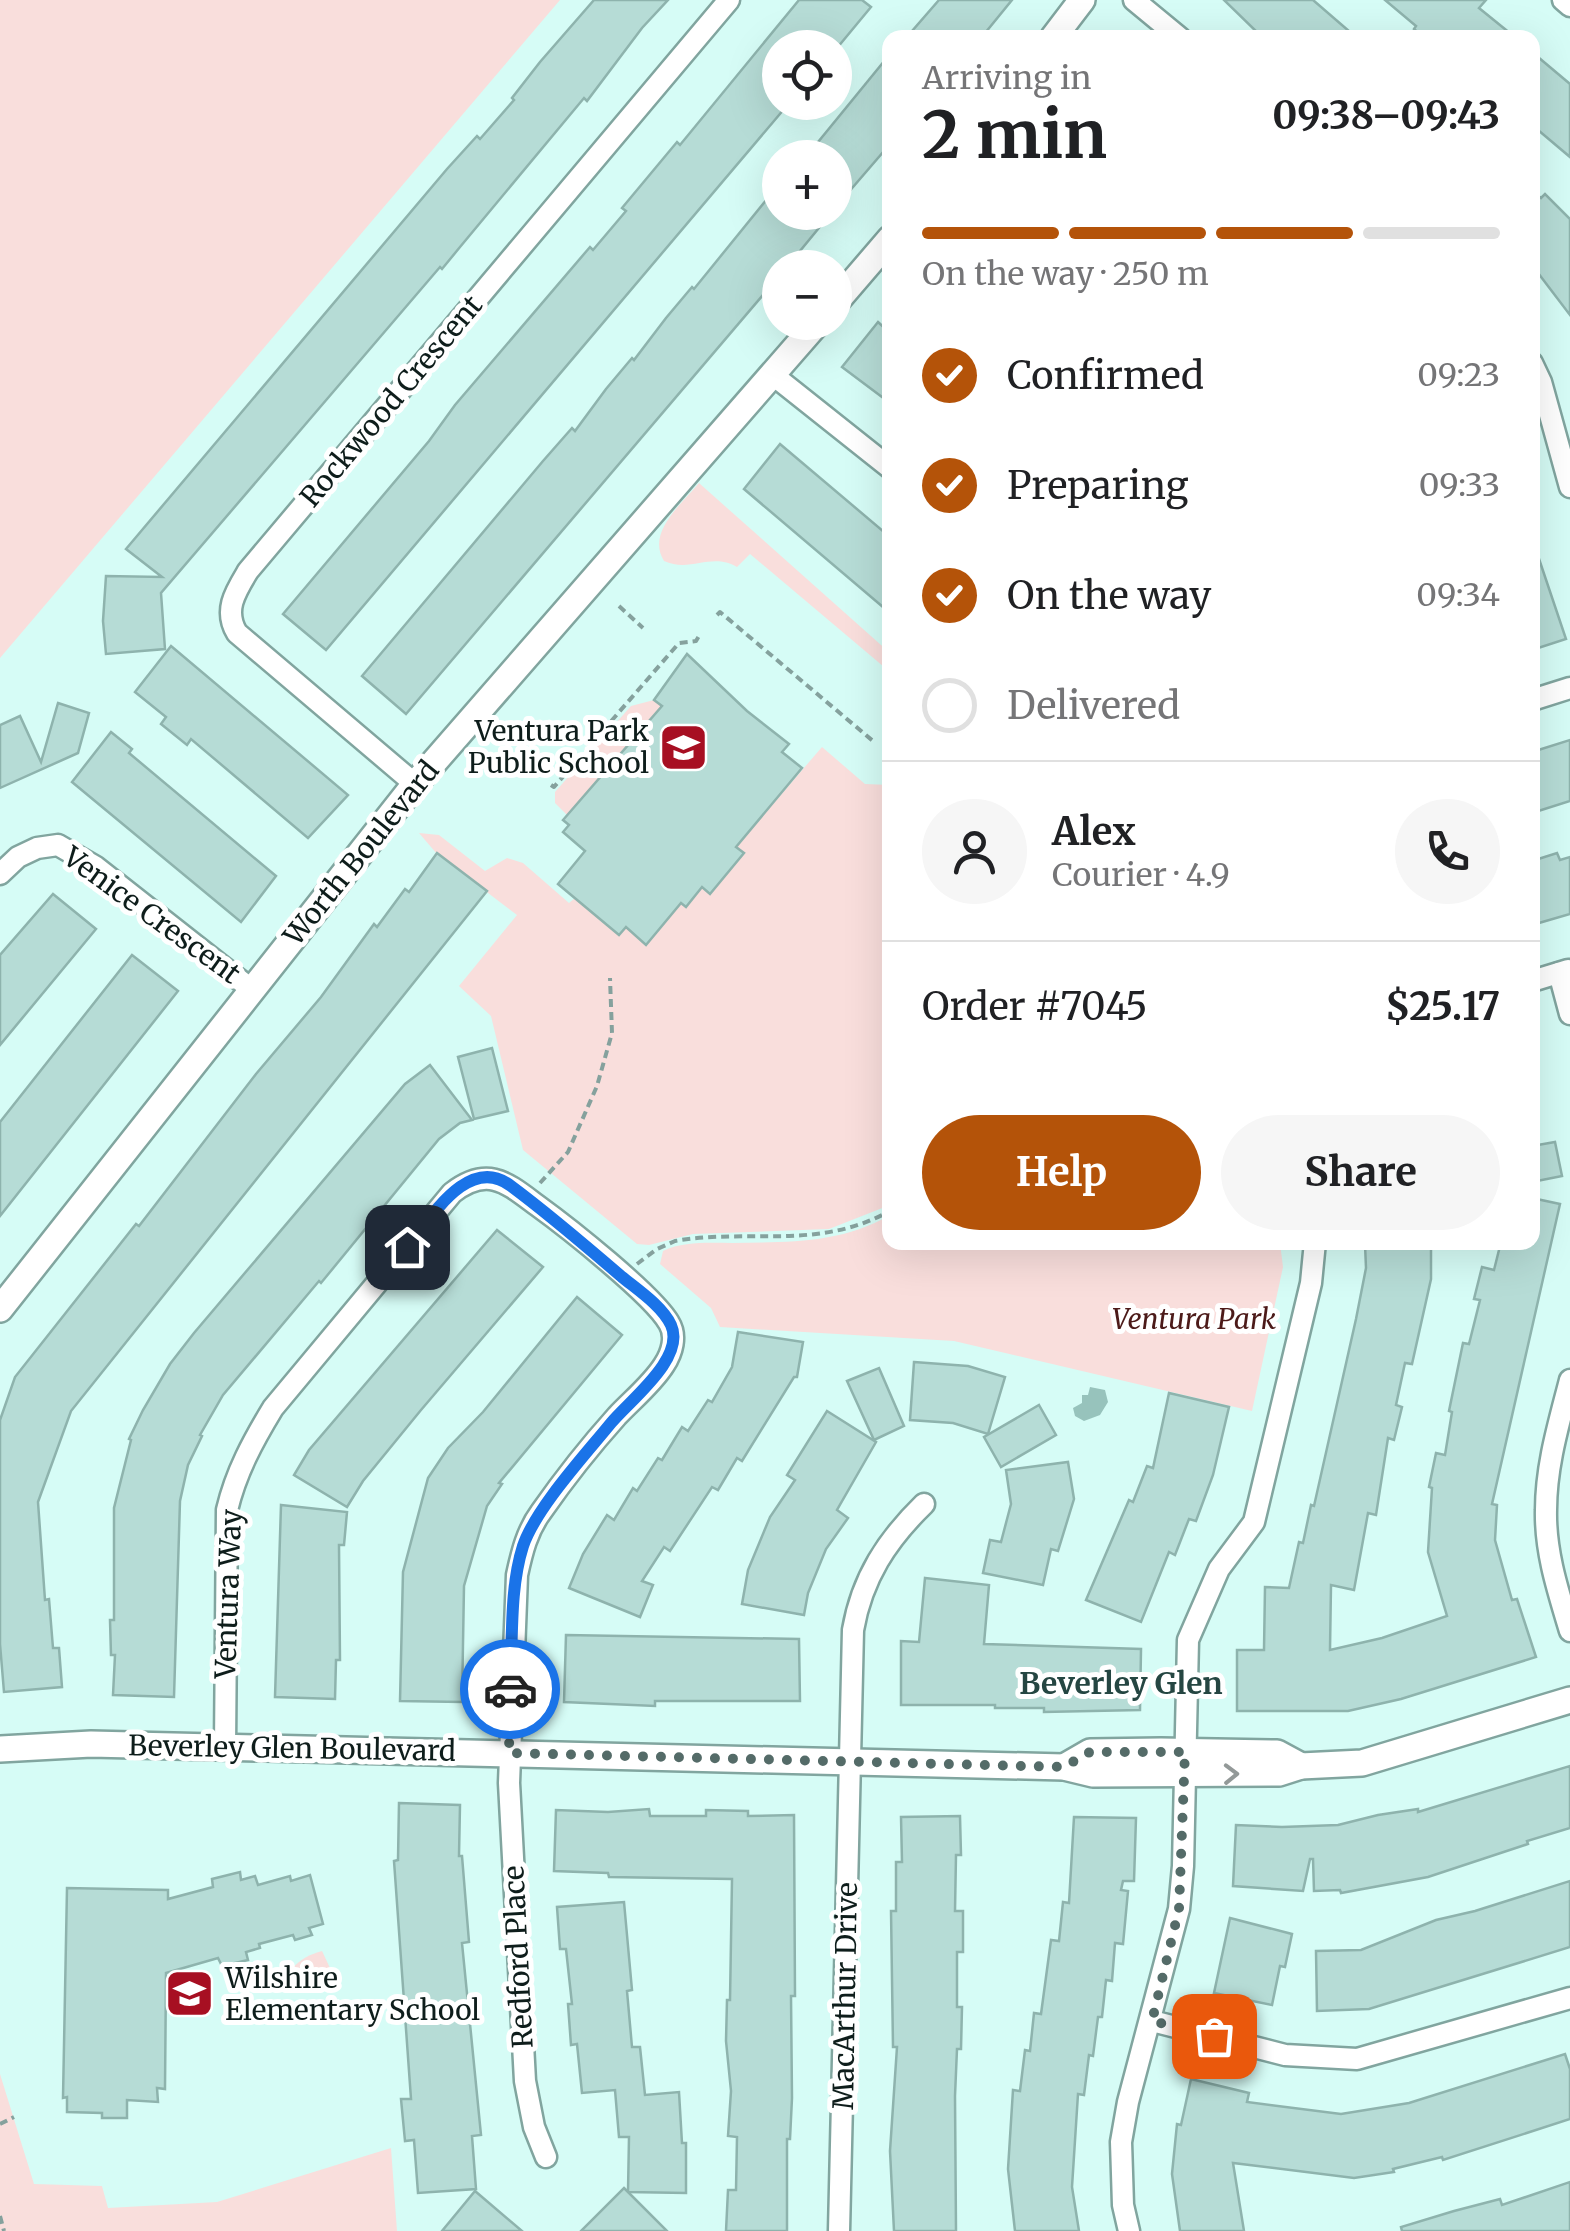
<!DOCTYPE html>
<meta charset="utf-8">
<style>
:root{--surface:#fff;--page:#f6f6f6;--text:#202124;--muted:#757577;--line:#e0e0e0;--accent:#b45309}
body{margin:0;font-family:Merriweather,serif;background:var(--page);color:var(--text);height:100vh;display:flex;flex-direction:column;font-size:38px;white-space:nowrap}
*{box-sizing:border-box;margin:0}
p{font-size:32px;color:var(--muted)}
.icon{flex:none;width:55px;height:55px;fill:none;stroke:currentColor;stroke-width:2;stroke-linecap:round;stroke-linejoin:round}
.map{position:relative;flex:1;overflow:hidden}
.panel{position:absolute;left:882px;top:30px;width:658px;height:1220px;display:flex;flex-direction:column;background:var(--surface);border-radius:20px;box-shadow:0 10px 40px #0002}
.panel>*{flex:none}
.tools{position:absolute;left:762px;top:30px;display:grid;gap:20px}
.tools a{display:grid;place-items:center;width:90px;height:90px;border-radius:50%;background:var(--surface);box-shadow:0 10px 40px #0002;font-size:50px}
.pin{position:absolute;display:grid;place-items:center;width:85px;height:85px;color:#fff;margin:-42px;border-radius:20px;box-shadow:0 5px 15px #0006}
.courier{position:absolute;display:grid;place-items:center;width:100px;height:100px;margin:-50px;border:8px solid #1a73e8;border-radius:50%;background:#fff;color:#222;box-shadow:0 2px 12px #0007}
.summary em{font-style:normal;font-weight:700}
.summary div{display:flex;flex-direction:column-reverse}
.summary{display:flex;align-items:center;justify-content:space-between;height:170px;padding:0 40px}
h1{font-size:65px;font-weight:700;line-height:75px}
.bar{display:grid;grid-template-columns:repeat(4,1fr);gap:15px 10px;align-content:center;height:120px;padding:0 40px}
.bar i{height:12px;border-radius:8px;background:var(--line)}
.bar .current{background:var(--accent)}
.bar p{grid-column:span 4}
.line{display:flex;align-items:center;gap:25px;padding:0 40px;border-top:2px solid var(--line)}
.line div{flex:1}
.round{display:grid;place-items:center;flex:none;width:105px;height:105px;border-radius:52px;background:var(--page)}
ol{padding:0 40px;list-style:none}
li{display:flex;align-items:center;gap:30px;height:110px}
li p{margin-inline-start:auto}
li .icon{padding:10px;border-radius:50%;background:var(--accent);color:#fff;stroke-width:4}
li:last-child{color:var(--muted)}
li i{width:55px;height:55px;border:5px solid var(--line);border-radius:50%}
.button{display:flex;gap:20px;margin-top:auto;padding:20px 40px}
.button a{flex:1;height:115px;border-radius:60px;background:var(--accent);color:#fff;font-size:40px;font-weight:700;line-height:115px;text-align:center}
.button a+a{background:var(--page);color:var(--text)}
.map>svg:first-child{display:block}
.green{fill:#f9dedc}
.water{fill:#97c3bc}
.building{fill:#b6dcd6;stroke:#8eb3ad;stroke-width:2.5}
.lines{fill:none;stroke-linecap:round;stroke-linejoin:round}
.minor-casing{stroke:#81a59f;stroke-width:25}
.tertiary-casing{stroke:#81a59f;stroke-width:30}
.path{stroke:#85a19d;stroke-width:4;stroke-dasharray:8 5;stroke-linecap:butt}
.minor{stroke:#fff;stroke-width:20}
.tertiary{stroke:#fff;stroke-width:25}
.oneway{stroke:#939998}
.done{stroke:#546b68;stroke-width:10;stroke-dasharray:0 18}
.route{stroke:#1a73e8;stroke-width:12}
.labels{text-anchor:middle;dominant-baseline:central;stroke-width:10;stroke-linejoin:round;paint-order:stroke}
.street-label{font-size:28px;fill:#0e1d1b;stroke:#fff}
.poi-label{font-size:28px;fill:#0e1d1b;stroke:#fff;text-anchor:end}
.park-label{font-size:28px;font-style:italic;fill:#4c1a19;stroke:#fff}
.neighbourhood-label{font-size:30px;font-weight:bold;fill:#254642;stroke:#fff}
</style>
<div class="map">
<svg width="1570" height="2231" viewBox="0 0 1570 2231">
<rect width="100%" height="100%" fill="#d6fcf6"/>
<g class="green">
<path d="M0,0H560L0,658Z"/>
<path d="M699,483L890,653V672L750,554L737,567C712,552 690,573 664,561C646,532 682,504 699,483Z"/>
<path d="M654,700L662,706L567,815L555,803V792L631,706Z"/>
<path d="M822,747L865,784L890,785V1205L829,1229L693,1234L649,1245L637,1244L523,1150L491,1016L459,986L517,915L437,854L419,833L439,835L485,871L507,858L523,863L569,903L575,898L619,935L626,927L646,945L681,903L686,907L702,887L744,853L736,847Z"/>
<path d="M890,1215V1242L1280,1243L1283,1267L1252,1411L954,1341L720,1327L711,1308L660,1264L663,1251C684,1241 709,1243 732,1243C788,1242 840,1244 890,1215Z"/>
<path d="M322,1951L330,1968L324,1977L305,1982L295,1977L293,1968C300,1959 311,1954 322,1951Z"/>
<path d="M0,2074L34,2184L102,2186L108,2208L217,2202L391,2148L397,2231H0Z"/>
</g>
<path class="water" d="M1090,1387L1105,1390L1108,1402L1100,1415L1084,1421L1075,1416L1073,1408L1082,1403V1395H1088Z"/>
<g class="building">
<path d="M594,0H668L642,28L587,101L584,98L460,247L442,269L440,267L161,593L165,649L106,654L103,621L106,576L162,577L126,549L447,169L477,136L480,139L514,100L512,98L540,62Z"/>
<path d="M799,0H862L871,7L837,48H780V102H790L326,650L283,614L429,441L455,405L590,247L593,250L626,211L622,208L677,142L680,145Z"/>
<path d="M939,0H1012L981,38H906Z"/>
<path d="M1224,0H1313L1357,38H1263Z"/>
<path d="M1385,0H1486L1479,8L1516,38H1424L1414,29L1416,26Z"/>
<path d="M1532,52L1570,84V157L1532,125Z"/>
<path d="M890,54V144L835,208V158H805Z"/>
<path d="M780,183V212H832L786,268H780V275L406,714L362,676L543,461L572,428L575,431L606,389L632,358L634,360L666,318L692,287L694,289Z"/>
<path d="M1532,191L1541,198L1545,194L1570,219V315L1532,265Z"/>
<path d="M878,322L890,333V403L842,367Z"/>
<path d="M780,444L890,537V613L744,489Z"/>
<path d="M1536,550L1566,639L1532,650V551Z"/>
<path d="M171,646L348,795L308,838L191,739L187,745L161,724L166,717L135,692Z"/>
<path d="M687,654L747,711L789,744L782,752L802,768L736,847L744,853L710,894L702,887L686,907L681,903L646,945L626,927L619,935L558,884L585,851L563,832L569,825L563,820L662,706L654,700Z"/>
<path d="M58,703L89,713L78,753L0,788V725L20,716L41,762Z"/>
<path d="M111,732L132,749L129,753L276,876L241,922L72,782Z"/>
<path d="M1570,740V801L1532,813V752Z"/>
<path d="M437,853L487,891L71,1411L38,1502L45,1600L49,1599L53,1648H59L62,1687L4,1692L0,1644V1420L15,1377L136,1224L139,1226L256,1074L321,997L374,924L377,927L405,889L409,892Z"/>
<path d="M1557,853L1560,860L1570,857V914L1532,925V861Z"/>
<path d="M53,894L96,929L0,1045V955Z"/>
<path d="M132,955L178,991L0,1216V1122Z"/>
<path d="M492,1048L508,1111L474,1119L458,1057Z"/>
<path d="M430,1065L472,1120L460,1123L439,1139L321,1283L319,1281L223,1395L200,1435L202,1436L188,1465L180,1501L174,1697L113,1695L115,1655H111L110,1620H114V1508L131,1440L129,1439L143,1410L170,1364L194,1333L405,1084Z"/>
<path d="M1555,1142L1562,1176L1532,1182V1146Z"/>
<path d="M1532,1198L1560,1204L1492,1504L1497,1505L1495,1540L1512,1600L1517,1599L1536,1657L1401,1699L1348,1711H1237V1650H1264L1265,1587L1289,1588L1299,1542L1303,1543L1311,1505L1314,1506L1356,1319L1366,1268L1365,1244H1431V1279L1412,1364L1405,1363L1396,1405L1402,1407L1394,1440L1388,1438L1376,1515L1368,1513L1354,1590L1331,1585L1330,1650L1382,1638L1447,1616L1428,1552L1432,1488L1429,1487L1436,1453L1445,1455L1452,1412L1449,1411L1463,1343L1469,1344L1480,1300L1474,1299L1482,1267L1494,1270L1501,1242H1532Z"/>
<path d="M497,1230L543,1267L421,1410L363,1481L347,1507L294,1475L309,1450Z"/>
<path d="M577,1297L622,1335L499,1483L502,1484L487,1506L464,1586L462,1702L400,1701L403,1572L428,1478L448,1448L483,1412Z"/>
<path d="M738,1332L803,1342L797,1377H794L742,1461L737,1458L718,1490L712,1487L670,1551L664,1547L642,1581L653,1585L640,1617L569,1588L583,1554L607,1515L614,1520L633,1488L637,1491L658,1458L662,1460L682,1427L688,1431L708,1400L712,1402L732,1367Z"/>
<path d="M914,1362L968,1366L1005,1377L988,1434L953,1423L910,1420Z"/>
<path d="M879,1368L904,1426L874,1440L847,1381Z"/>
<path d="M1169,1393L1229,1407L1213,1475L1196,1521L1189,1519L1175,1555L1169,1552L1141,1622L1086,1600L1129,1500L1133,1502L1147,1466L1153,1468Z"/>
<path d="M1039,1405L1056,1435L1001,1467L984,1437Z"/>
<path d="M827,1411L876,1442L837,1510L848,1518L826,1549L808,1593L804,1615L742,1604L748,1570L770,1517L795,1480L787,1475Z"/>
<path d="M1068,1462L1074,1499L1058,1551L1051,1549L1043,1585L983,1573L990,1540L1001,1542L1011,1504L1006,1470Z"/>
<path d="M281,1505L347,1512L344,1545H339L340,1660H336L335,1699L275,1697Z"/>
<path d="M925,1578L989,1585L984,1644L1141,1649L1140,1710L1044,1712V1708H995V1705H901V1641L919,1642Z"/>
<path d="M566,1635L799,1639L800,1701H655V1706L564,1702Z"/>
<path d="M1570,1766V1828L1527,1841L1528,1844L1428,1877L1341,1893L1340,1890L1314,1891L1313,1859H1310L1303,1891L1233,1886L1236,1825L1282,1827L1338,1825L1378,1815L1418,1809V1812Z"/>
<path d="M399,1803L460,1805L459,1856H462L469,1942L462,1943L481,2135L472,2136L476,2189L418,2193L414,2140L405,2141L401,2099H411L394,1861L398,1860Z"/>
<path d="M649,1809L650,1816H706V1810L748,1811V1816L794,1815L795,1996H791L792,2098L790,2139H787V2231H726L728,2190H736L737,2137L728,2136L731,2091L726,2041L727,2000H730L732,1879L609,1877L608,1873L554,1871L556,1810L608,1812Z"/>
<path d="M960,1816L961,1855H956L955,1911H963V1952H957V2007H962L961,2049H957L955,2096L956,2231H894L890,2151L897,2047H893L891,1911H896V1862H902L901,1817Z"/>
<path d="M1074,1817L1136,1818L1134,1881H1123L1121,1890L1128,1891L1123,1944L1115,1943L1112,1981L1106,1980L1102,2017H1098L1093,2056L1089,2055L1084,2095L1078,2094L1072,2187L1079,2231H1015L1008,2169L1013,2090L1020,2091L1025,2050L1030,2051L1034,2013L1041,2014L1051,1940L1059,1941L1063,1902L1069,1903Z"/>
<path d="M240,1872L241,1880L255,1876L258,1885L290,1876L291,1881L310,1875L323,1924L309,1928L312,1935L295,1940L293,1935L259,1944L260,1948L246,1952L248,1960L222,1966L218,1958L166,1973L165,2089L157,2088L158,2102L127,2100V2118H102V2113L67,2112V2097L63,2098L67,1888L168,1890V1899L213,1887L212,1879Z"/>
<path d="M1570,1881V1947L1369,2009L1317,2011L1316,1951L1361,1950L1436,1920L1475,1911Z"/>
<path d="M624,1902L632,1990L627,1991L632,2047H640L645,2095L679,2092L682,2143H686V2193L628,2192L629,2137H619L615,2090L582,2093L577,2044L571,2045L568,2004H572L566,1949H560L557,1907Z"/>
<path d="M1230,1918L1292,1934L1285,1967L1280,1966L1272,2005L1214,1993Z"/>
<path d="M1565,2054L1570,2069V2119L1443,2160L1442,2157L1393,2169L1394,2172L1354,2178L1233,2163L1244,2231H1180L1172,2174L1177,2124L1181,2125L1191,2079L1249,2093L1247,2102L1341,2114L1409,2103Z"/>
<path d="M1570,2182V2231H1402L1401,2227L1454,2211L1500,2199L1502,2205Z"/>
<path d="M624,2188L667,2231H581Z"/>
<path d="M475,2191L522,2231H442Z"/>
</g>
<g class="lines">
<defs>
<g id="minor">
<path d="M1134,0L1180,38"/>
<path d="M1563,0L1570,6"/>
<path d="M1532,363L1541,382L1570,487"/>
<path d="M773,375L890,468"/>
<path d="M1532,700L1570,688"/>
<path d="M415,784L237,633C223,610 236,591 248,571L729,0"/>
<path d="M0,874L18,857L37,848L58,845L96,867L251,989"/>
<path d="M1559,973L1570,1014"/>
<path d="M1532,981L1568,970"/>
<path d="M1570,1380C1559,1423 1546,1465 1546,1510C1545,1552 1558,1591 1570,1631"/>
<path d="M225,1748L227,1510C236,1472 253,1441 273,1408L452,1193C488,1165 507,1183 538,1206C567,1227 653,1295 669,1323C677,1336 672,1353 664,1365C652,1384 632,1400 617,1416C591,1445 564,1479 541,1512C527,1531 522,1552 517,1575L509,1783L525,2081L534,2127L546,2157"/>
<path d="M1152,2021L1285,2055L1357,2059L1570,1998"/>
<path d="M839,2231L853,1630C862,1578 887,1540 924,1504"/>
<path d="M1129,2231L1123,2205L1121,2142L1128,2102L1179,1909L1183,1866L1188,1640L1219,1569L1254,1522L1311,1283L1315,1242"/>
</g>
<g id="tertiary">
<path d="M1053,38L1082,0"/>
<path d="M835,303L890,239"/>
<path d="M0,1309L415,784L818,322"/>
<path d="M0,1749L91,1744L1064,1767L1093,1774L1279,1773L1301,1766L1362,1763L1570,1700"/>
<path d="M1064,1767L1090,1752L1161,1751L1277,1753L1301,1766"/>
</g>
</defs>
<use href="#minor" class="minor-casing"/>
<use href="#tertiary" class="tertiary-casing"/>
<g class="path">
<path d="M619,606L643,628"/>
<path d="M717,615L720,612L873,741"/>
<path d="M551,785L554,787L679,643L696,641L699,636"/>
<path d="M540,1183L568,1152L597,1086L612,1033L610,978"/>
<path d="M637,1264L657,1249L675,1241C750,1228 817,1251 890,1211"/>
<path d="M0,2124L14,2117"/>
<path d="M0,2216L4,2231"/>
</g>
<use href="#minor" class="minor"/>
<use href="#tertiary" class="tertiary"/>
</g>
<defs><path id="oneway-chevron" d="M-2-3.5L2.5 0L-2 3.5" fill="none" stroke-width="1.6" stroke-linecap="round" stroke-linejoin="round" transform="scale(2.5)"/></defs>
<use class="oneway" href="#oneway-chevron" transform="translate(1231 1774) rotate(-1)"/>
<g class="lines">
<path class="done" d="M510,1689L509,1753L1064,1767L1090,1752H1185L1179,1909L1152,2021L1214,2036"/>
<path class="route" d="M407,1247C430,1220 468,1153 511,1186C550,1215 586,1246 622,1277C638,1290 662,1306 671,1325C686,1358 630,1400 611,1423C585,1455 536,1508 523,1546C509,1590 513,1643 510,1689"/>
</g>
<defs>
<symbol id="school-square" viewBox="-11 -11 22 22"><rect x="-9" y="-9" width="18" height="18" rx="4" fill="#a70f22" stroke="#fff"/><path d="M0-5L7-2L0 1L-7-2ZM-4 1L0 2.5L4 1V4Q0 6-4 4Z" fill="#fff"/></symbol>
</defs>
<g fill-rule="evenodd">
<use href="#school-square" x="656" y="720" width="55" height="55"/>
<use href="#school-square" x="162" y="1966" width="55" height="55"/>
</g>
<g class="labels">
<g class="street-label">
<text transform="translate(391 401) rotate(-50)">Rockwood Crescent</text>
<text transform="translate(361 853) rotate(-51)">Worth Boulevard</text>
<text transform="translate(152 915) rotate(36)">Venice Crescent</text>
<text transform="translate(228 1594) rotate(-88)">Ventura Way</text>
<text transform="translate(292 1748) rotate(1)">Beverley Glen Boulevard</text>
<text transform="translate(518 1957) rotate(-93)">Redford Place</text>
<text transform="translate(845 1996) rotate(-89)">MacArthur Drive</text>
</g>
<g class="poi-label">
<text x="649" y="731">Ventura Park<tspan x="649" dy="32">Public School</tspan></text>
<text x="225" y="1978" text-anchor="start">Wilshire<tspan x="225" dy="32">Elementary School</tspan></text>
</g>
<g class="park-label">
<text x="1194" y="1319">Ventura Park</text>
</g>
<g class="neighbourhood-label">
<text x="1121" y="1683">Beverley Glen</text>
</g>
</g>
</svg>
<div class="tools">
<a><svg class="icon" aria-label="locate" viewBox="0 0 24 24"><circle cx="12" cy="12" r="6"/><path d="M12 2v4M12 18v4M2 12h4M18 12h4"/></svg></a>
<a>+</a>
<a>−</a>
</div>
<div class="pin" style="left:1214px;top:2036px;background:#ea580c"><svg class="icon" aria-label="bag" viewBox="0 0 24 24"><path d="M5 8h14l-1 12H6zM9 8a3 3 0 0 1 6 0"/></svg></div>
<div class="pin" style="left:407px;top:1247px;background:#1f2937"><svg class="icon" aria-label="home" viewBox="0 0 24 24"><path d="M3 11l9-7 9 7M6 9v11h12V9"/></svg></div>
<div class="courier" style="left:510px;top:1689px"><svg class="icon" aria-label="car" viewBox="0 0 24 24"><path d="M5 17H2v-5l4-1 3-4h7l3 4 3 1v5h-3M9 17h6M6 11h13"/><circle cx="7" cy="17" r="2"/><circle cx="17" cy="17" r="2"/></svg></div>
<section class="panel">
<div class="summary"><div><h1>2 min</h1><p>Arriving in</p></div><em>09:38–09:43</em></div>
<div class="bar"><i class="current"></i><i class="current"></i><i class="current"></i><i></i><p>On the way · 250 m</p></div>
<ol>
<li><svg class="icon" aria-label="check" viewBox="0 0 24 24"><path d="M5 12l5 5 9-10"/></svg>Confirmed<p>09:23</p></li>
<li><svg class="icon" aria-label="check" viewBox="0 0 24 24"><path d="M5 12l5 5 9-10"/></svg>Preparing<p>09:33</p></li>
<li><svg class="icon" aria-label="check" viewBox="0 0 24 24"><path d="M5 12l5 5 9-10"/></svg>On the way<p>09:34</p></li>
<li><i></i>Delivered</li>
</ol>
<div class="line" style="height:180px"><a class="round"><svg class="icon" aria-label="person" viewBox="0 0 24 24"><circle cx="12" cy="8" r="4"/><path d="M4 21q1-7 8-7t8 7"/></svg></a><div><b>Alex</b><p>Courier · 4.9</p></div><a class="round"><svg class="icon" aria-label="phone" viewBox="0 0 24 24"><path d="M5 4h4l2 5-3 2q2 4 5 5l2-3 5 2v4C11 20 4 13 5 4z"/></svg></a></div>
<div class="line" style="height:130px"><div>Order #7045</div><b>$25.17</b></div>
<div class="button"><a>Help</a><a>Share</a></div>
</section>
</div>
